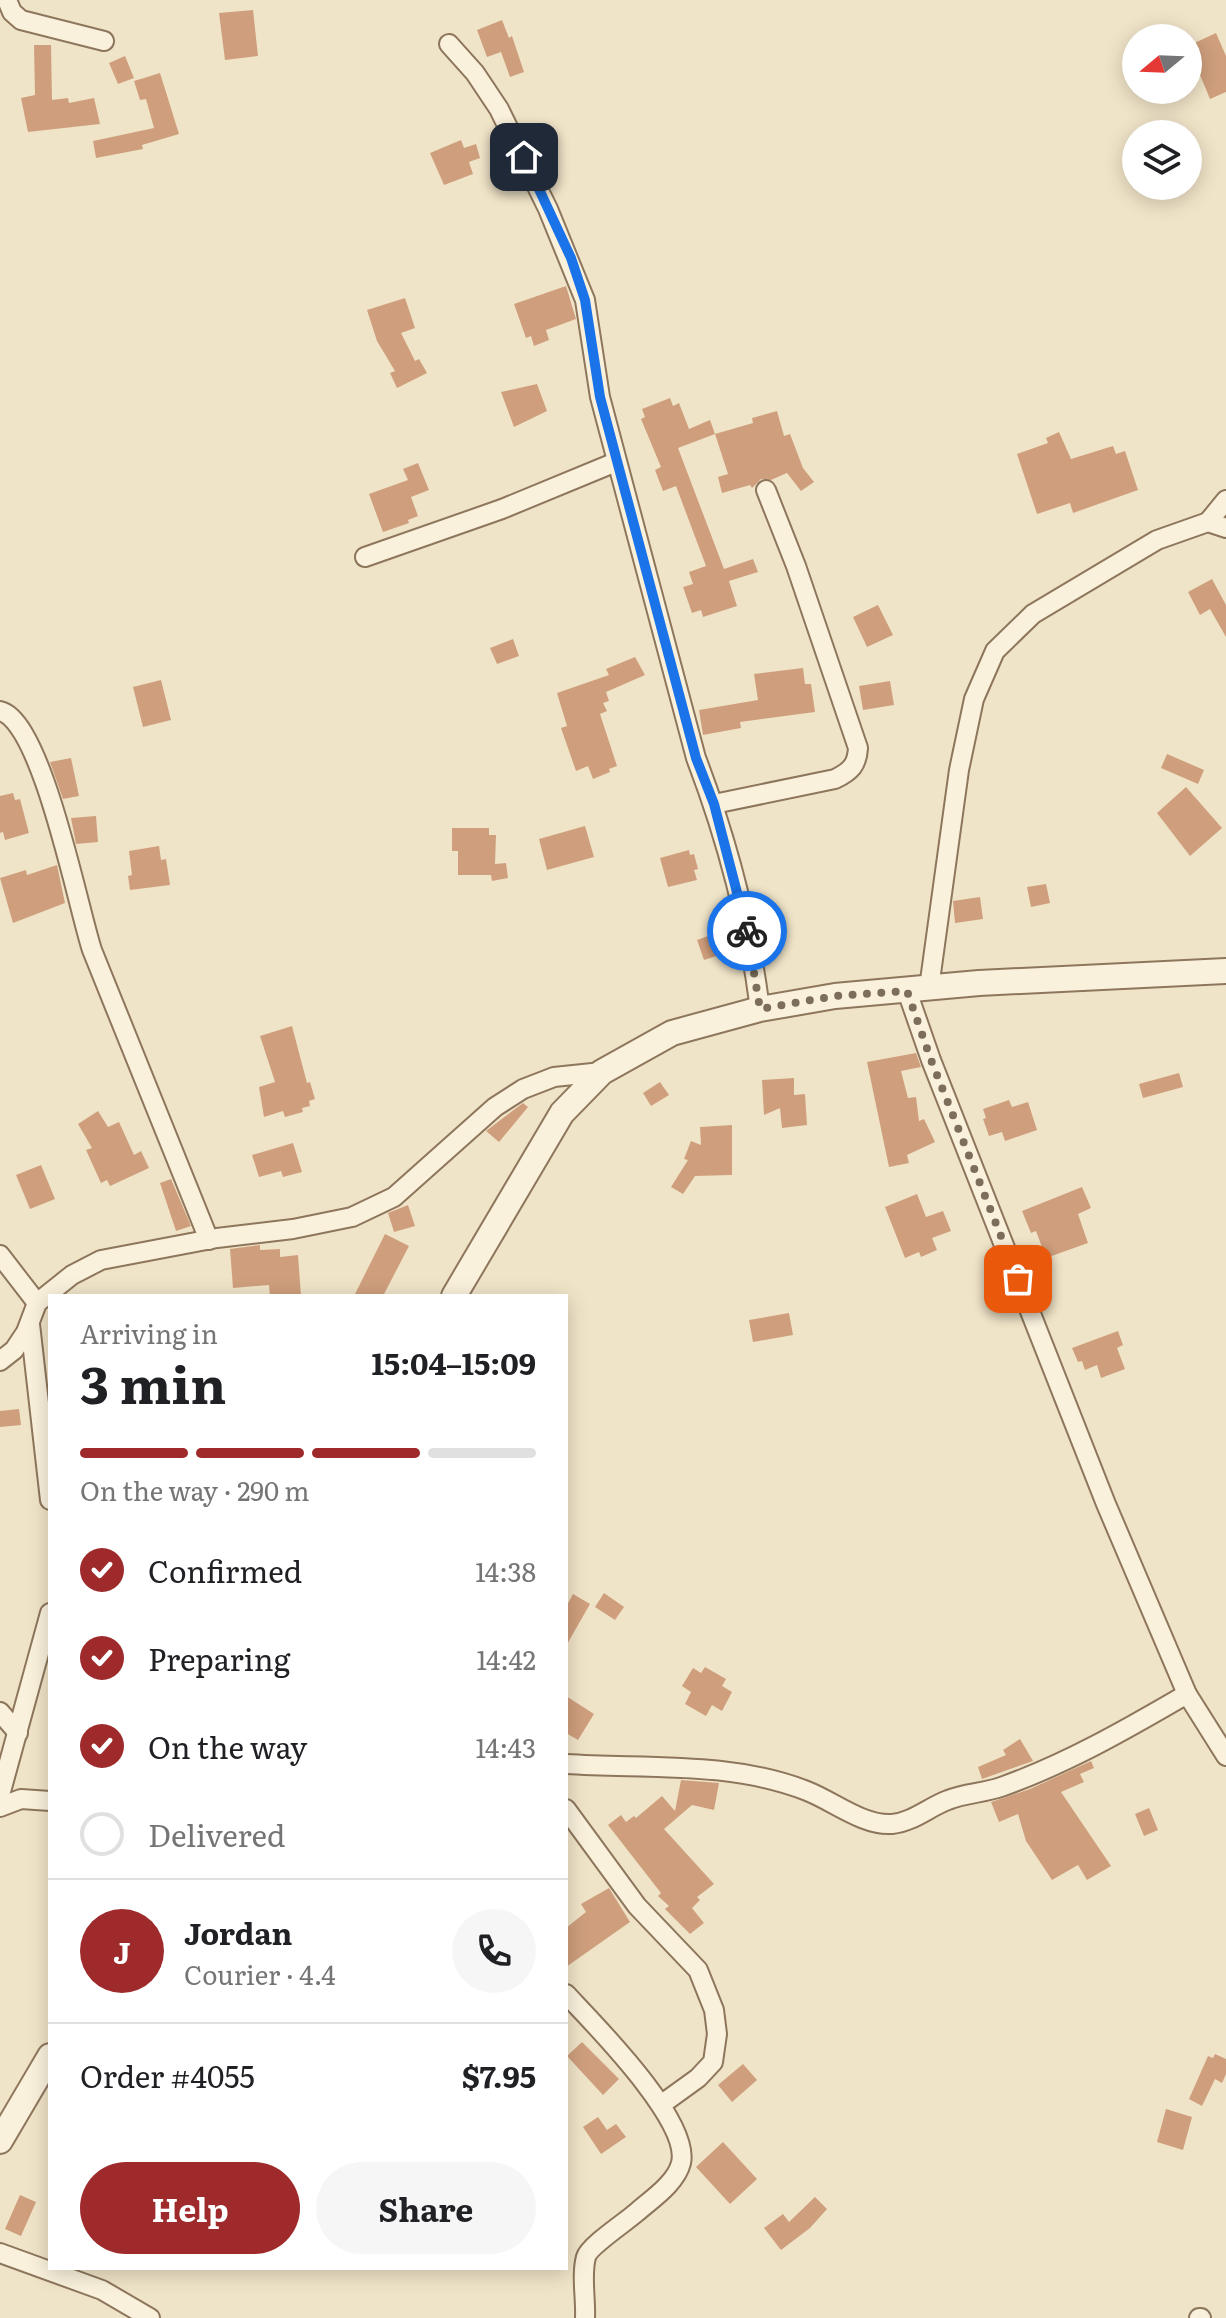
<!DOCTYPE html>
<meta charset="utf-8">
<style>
:root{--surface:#fff;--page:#f6f6f6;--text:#202124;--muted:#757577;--line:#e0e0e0;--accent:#9e2a2b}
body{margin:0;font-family:Literata,serif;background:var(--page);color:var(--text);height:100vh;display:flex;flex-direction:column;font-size:30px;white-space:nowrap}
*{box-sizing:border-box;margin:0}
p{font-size:26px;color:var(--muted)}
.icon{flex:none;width:44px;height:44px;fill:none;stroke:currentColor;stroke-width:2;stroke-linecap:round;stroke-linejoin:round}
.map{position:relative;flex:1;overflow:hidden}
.details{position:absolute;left:48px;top:1294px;width:520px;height:976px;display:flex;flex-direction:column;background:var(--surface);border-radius:0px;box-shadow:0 4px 20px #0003}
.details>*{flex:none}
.needle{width:52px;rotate:251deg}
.controls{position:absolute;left:1122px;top:24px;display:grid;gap:16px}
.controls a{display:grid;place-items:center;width:80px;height:80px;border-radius:50%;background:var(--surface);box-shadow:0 4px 20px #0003;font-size:40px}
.pin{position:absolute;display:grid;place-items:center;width:68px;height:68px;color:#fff;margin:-34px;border-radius:16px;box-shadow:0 4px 12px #0006}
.courier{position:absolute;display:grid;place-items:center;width:80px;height:80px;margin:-40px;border:6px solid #1a73e8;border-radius:50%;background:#fff;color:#222;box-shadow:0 2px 10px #0007}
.overview em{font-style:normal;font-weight:700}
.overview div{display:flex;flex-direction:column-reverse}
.overview{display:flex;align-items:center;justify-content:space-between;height:136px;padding:0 32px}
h1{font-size:52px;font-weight:700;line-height:60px}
.bar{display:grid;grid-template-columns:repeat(4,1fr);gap:12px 8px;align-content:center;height:96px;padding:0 32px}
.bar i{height:10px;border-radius:6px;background:var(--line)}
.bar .active{background:var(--accent)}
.bar p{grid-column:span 4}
.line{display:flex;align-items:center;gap:20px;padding:0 32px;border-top:2px solid var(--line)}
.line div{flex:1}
.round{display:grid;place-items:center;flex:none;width:84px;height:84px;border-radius:42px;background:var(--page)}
ol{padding:0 32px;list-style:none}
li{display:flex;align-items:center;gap:24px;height:88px}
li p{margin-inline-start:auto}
li .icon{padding:8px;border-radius:50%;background:var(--accent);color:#fff;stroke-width:4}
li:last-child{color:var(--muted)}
li i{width:44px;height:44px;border:4px solid var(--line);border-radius:50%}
.button{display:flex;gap:16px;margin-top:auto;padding:16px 32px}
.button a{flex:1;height:92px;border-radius:48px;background:var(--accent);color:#fff;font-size:32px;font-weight:700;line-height:92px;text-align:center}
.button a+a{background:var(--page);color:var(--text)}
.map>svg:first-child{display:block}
.building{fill:#cf9f7d}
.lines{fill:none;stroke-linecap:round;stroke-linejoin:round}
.minor-casing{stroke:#8d765c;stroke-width:22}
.tertiary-casing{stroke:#8d765c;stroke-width:28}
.minor{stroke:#faf1dc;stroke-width:18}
.tertiary{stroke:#faf1dc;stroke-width:24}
.done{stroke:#7c6e5b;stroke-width:8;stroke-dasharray:0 14.4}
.route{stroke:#1a73e8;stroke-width:10}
</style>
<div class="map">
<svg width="1226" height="2318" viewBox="0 0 1226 2318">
<rect width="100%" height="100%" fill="#f0e4c8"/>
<g class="building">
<path d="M253,10L258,56L225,60L219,13Z"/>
<path d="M502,20L509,38L512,36L524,72L510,77L501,52L487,57L477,30Z"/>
<path d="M1216,33L1226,56V92L1210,99L1188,46Z"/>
<path d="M34,45H51L52,100L68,98L69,103L94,98L100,124L28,132L21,98L35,95Z"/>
<path d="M125,56L134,78L118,84L109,63Z"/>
<path d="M160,73L179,134L142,145L143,149L96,158L93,141L154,128L146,99L140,100L134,81Z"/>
<path d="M461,140L464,148L476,144L480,158L469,162L473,174L444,185L430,153Z"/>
<path d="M566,286L576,319L546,330L549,340L534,346L531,336L526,338L514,304Z"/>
<path d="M405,298L415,328L401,333L415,361L419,359L427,373L397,388L390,373L395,371L377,341L367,310Z"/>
<path d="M537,384L547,411L514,427L501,392Z"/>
<path d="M670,398L673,406L679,403L689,429L710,420L715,434L678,448L724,569L753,559L758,572L729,581L737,606L703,617L701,610L692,613L683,587L693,584L689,572L706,566L676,486L663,491L655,470L661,467L641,419L645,417L642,409Z"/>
<path d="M777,411L784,436L790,434L803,468L814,482L801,491L787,473L771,480L761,479L752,488L750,485L722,493L718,477L728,474L715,434L753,423L752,418Z"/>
<path d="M1059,432L1071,459L1113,446L1116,454L1125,451L1138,490L1073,513L1070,503L1037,514L1017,454L1048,443L1046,438Z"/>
<path d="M418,463L429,490L411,497L418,516L408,520L409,523L383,532L369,494L408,480L403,469Z"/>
<path d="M1212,579L1226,605V637L1210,609L1200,615L1188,592Z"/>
<path d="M878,605L893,635L867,647L853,617Z"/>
<path d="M513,639L519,656L497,664L490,648Z"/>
<path d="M635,657L645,675L606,692L609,701L603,703L607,711L600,714L617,766L609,769L610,772L593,779L588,766L576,771L561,728L567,726L557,693L609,675L606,669Z"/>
<path d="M803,668L805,684H811L815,712L740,722L741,728L703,735L699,710L758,700L754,674Z"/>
<path d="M161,680L171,720L143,727L133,687Z"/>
<path d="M890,681L894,705L863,710L859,686Z"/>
<path d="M1167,754L1204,770L1198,784L1161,768Z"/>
<path d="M71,758L79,796L63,799L50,762Z"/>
<path d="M1186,787L1222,828L1190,856L1157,813Z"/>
<path d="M13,793L15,800L20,799L29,833L5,840L3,832L0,833V796Z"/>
<path d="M96,816L98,842L76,844L71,818Z"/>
<path d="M585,826L594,857L547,870L539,839Z"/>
<path d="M452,828H489V835H496L495,864L506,863L508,878L492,881L491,875H458V851H452Z"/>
<path d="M159,846L161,860L166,859L170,885L130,890L128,876L132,875L129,851Z"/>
<path d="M689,850L690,855L694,854L698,869L694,870L697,880L668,887L660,858Z"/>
<path d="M57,865L65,903L13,923L0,878L26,870L27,875Z"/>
<path d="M1046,884L1050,903L1031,907L1027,887Z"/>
<path d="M980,897L983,919L955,923L953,901Z"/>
<path d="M733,927L738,949L704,960L697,940Z"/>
<path d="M292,1026L307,1083L310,1082L315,1099L309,1101L310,1106L302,1108L303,1112L285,1117L283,1111L264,1117L259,1087L275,1082L260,1036Z"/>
<path d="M916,1053L921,1067L901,1071L908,1098L916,1097L919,1121L924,1119L935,1142L907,1155L909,1163L889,1167L867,1062Z"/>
<path d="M1179,1073L1183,1087L1143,1098L1139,1084Z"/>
<path d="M794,1078V1095L805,1094L807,1125L782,1128L780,1108L764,1115L762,1080Z"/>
<path d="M660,1082L669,1095L651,1106L643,1093Z"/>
<path d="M1009,1100L1012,1107L1028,1102L1037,1130L1005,1141L1002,1132L989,1136L983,1119L986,1118L983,1109Z"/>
<path d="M523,1103L528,1107L499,1142L486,1131Z"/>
<path d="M98,1111L108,1127L119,1122L134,1155L141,1151L149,1168L110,1186L107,1180L101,1183L86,1150L92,1148L78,1124Z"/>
<path d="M732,1125V1175L695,1176L683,1194L671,1187L688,1160L684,1159L691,1141L701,1145L700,1127Z"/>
<path d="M293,1143L302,1172L283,1177L281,1171L259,1177L252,1155Z"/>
<path d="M41,1165L55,1199L30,1209L16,1175Z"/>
<path d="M171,1179L191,1226L176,1231L160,1183Z"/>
<path d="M1082,1187L1091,1208L1078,1214L1088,1243L1046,1258L1036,1231L1031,1233L1022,1211Z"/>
<path d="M917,1194L926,1217L943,1211L951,1231L932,1238L937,1250L921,1257L919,1252L905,1258L885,1207Z"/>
<path d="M408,1205L415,1226L394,1232L388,1213Z"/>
<path d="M385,1234L409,1246L383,1296H354Z"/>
<path d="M260,1245V1250L280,1249V1257L298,1255L301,1296H270L269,1285L233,1288L230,1249Z"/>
<path d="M789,1313L793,1335L753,1342L749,1320Z"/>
<path d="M1118,1331L1123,1345L1117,1348L1125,1369L1101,1378L1097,1365L1085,1370L1082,1361L1078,1362L1072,1348Z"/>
<path d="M19,1409L21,1425L0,1427V1411Z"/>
<path d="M604,1593L624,1607L615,1620L595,1607Z"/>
<path d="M573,1594L590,1604L566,1646V1607Z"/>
<path d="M705,1667L726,1679L722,1686L732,1692L722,1711L712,1705L706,1716L685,1704L691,1692L682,1686L693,1668L701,1673Z"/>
<path d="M566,1696L594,1714L578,1740L566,1733Z"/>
<path d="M1020,1739L1033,1761L982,1779L978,1767L1006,1755L1003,1750Z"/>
<path d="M1091,1761L1094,1768L1080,1774L1084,1782L1061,1792L1111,1866L1087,1880L1078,1865L1052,1880L1026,1841L1018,1814L999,1822L991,1802L1030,1789Z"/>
<path d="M681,1780L719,1783L714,1810L692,1805L664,1829L714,1884L697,1897L700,1900L692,1908L704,1923L690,1934L665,1909L669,1906L658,1896L661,1893L608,1825L621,1815L626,1822L634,1816L636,1818L662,1796L675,1811Z"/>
<path d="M1149,1808L1158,1830L1144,1836L1135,1814Z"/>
<path d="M609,1888L630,1922L566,1967V1928L586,1912L581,1904Z"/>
<path d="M582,2042L619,2079L603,2095L567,2056Z"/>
<path d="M1215,2054L1226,2059V2074L1222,2083L1215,2079L1202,2106L1189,2099L1208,2056L1213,2058Z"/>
<path d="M743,2064L757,2080L732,2102L718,2085Z"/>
<path d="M1166,2109L1192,2117L1183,2150L1157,2142Z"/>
<path d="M598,2117L607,2130L616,2124L626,2137L601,2154L583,2127Z"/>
<path d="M723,2142L757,2179L730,2204L696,2167Z"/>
<path d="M20,2195L36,2202L21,2236L5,2229Z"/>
<path d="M815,2197L827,2209L810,2228L781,2250L764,2228L783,2214L789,2222Z"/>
</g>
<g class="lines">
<defs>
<g id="minor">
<path d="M7,0L12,12L21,20L104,41"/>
<path d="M449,44L475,73L499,109L548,209L585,300L600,397L696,758C727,839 749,923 760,1009"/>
<path d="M1208,522L1226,500"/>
<path d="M365,557L502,509L616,462"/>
<path d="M0,711C42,720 78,908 92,950L209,1240"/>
<path d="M714,804L835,779C851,771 857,765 858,748L796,566L766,490"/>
<path d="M929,988L959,770L974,699L995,651L1033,614L1157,540L1208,522L1226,528"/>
<path d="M907,991L931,1060L1106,1504L1187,1694L1226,1756"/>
<path d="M0,1255L37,1303"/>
<path d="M30,1324L50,1500"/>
<path d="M0,1361L14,1350L26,1332L37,1303L72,1275L101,1260L217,1238L293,1229L352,1217L394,1197L495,1107L523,1089L554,1077L602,1072"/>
<path d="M0,1712L18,1733"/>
<path d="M566,1764C646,1769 731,1761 807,1791C833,1801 863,1826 892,1824C913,1822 929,1807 948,1800C965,1793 984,1793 1001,1787C1066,1764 1127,1729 1187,1694"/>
<path d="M0,1795L50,1613"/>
<path d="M0,1807L21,1799L50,1801"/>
<path d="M566,1809L637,1906L698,1970L714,2010L717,2034L713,2062L698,2078L662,2104"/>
<path d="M566,1994C594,2024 691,2121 681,2163C676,2183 652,2199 637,2212C627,2221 589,2246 586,2257C581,2275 586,2299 585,2318"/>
<path d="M0,2253L102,2290L150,2318"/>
<path d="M1199,2318H1201"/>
</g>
<g id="tertiary">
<path d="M454,1296L562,1113L602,1072L672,1033L760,1009L835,996L979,983L1226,971"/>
<path d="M0,2141L50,2056"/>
</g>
</defs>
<use href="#minor" class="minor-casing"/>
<use href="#tertiary" class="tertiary-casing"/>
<use href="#minor" class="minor"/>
<use href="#tertiary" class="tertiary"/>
</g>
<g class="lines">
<path class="done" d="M747,931L760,1009L835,996L907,991L931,1060L1018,1279"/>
<path class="route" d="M524,157L571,258L585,300L600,397L696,758L714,804L747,931"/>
</g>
</svg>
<div class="controls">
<a><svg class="needle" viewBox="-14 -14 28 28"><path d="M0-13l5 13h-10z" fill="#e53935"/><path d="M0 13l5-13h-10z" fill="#757577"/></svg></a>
<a><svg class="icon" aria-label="layers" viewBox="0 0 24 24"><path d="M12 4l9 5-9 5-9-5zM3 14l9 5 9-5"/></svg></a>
</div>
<div class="pin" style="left:1018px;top:1279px;background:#ea580c"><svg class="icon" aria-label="bag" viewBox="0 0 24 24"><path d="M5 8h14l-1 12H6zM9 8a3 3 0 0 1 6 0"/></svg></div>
<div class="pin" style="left:524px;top:157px;background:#1f2937"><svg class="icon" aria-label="home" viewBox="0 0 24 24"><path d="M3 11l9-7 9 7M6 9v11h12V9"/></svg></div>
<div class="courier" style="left:747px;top:931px"><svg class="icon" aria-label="bike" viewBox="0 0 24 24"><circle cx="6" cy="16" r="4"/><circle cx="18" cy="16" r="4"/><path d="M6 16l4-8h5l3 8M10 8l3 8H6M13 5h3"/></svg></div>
<section class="details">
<div class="overview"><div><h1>3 min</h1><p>Arriving in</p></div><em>15:04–15:09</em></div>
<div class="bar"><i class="active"></i><i class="active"></i><i class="active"></i><i></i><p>On the way · 290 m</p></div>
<ol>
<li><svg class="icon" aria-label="check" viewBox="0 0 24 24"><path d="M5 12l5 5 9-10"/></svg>Confirmed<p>14:38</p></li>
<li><svg class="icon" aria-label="check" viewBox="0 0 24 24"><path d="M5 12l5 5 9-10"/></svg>Preparing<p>14:42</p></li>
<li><svg class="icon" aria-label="check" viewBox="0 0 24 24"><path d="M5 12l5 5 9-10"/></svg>On the way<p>14:43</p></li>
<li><i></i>Delivered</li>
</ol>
<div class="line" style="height:144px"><b class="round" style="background:var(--accent);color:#fff">J</b><div><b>Jordan</b><p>Courier · 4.4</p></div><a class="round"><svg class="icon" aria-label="phone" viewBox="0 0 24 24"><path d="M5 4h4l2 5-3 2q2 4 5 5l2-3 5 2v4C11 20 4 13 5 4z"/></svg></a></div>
<div class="line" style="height:104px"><div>Order #4055</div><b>$7.95</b></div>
<div class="button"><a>Help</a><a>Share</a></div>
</section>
</div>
